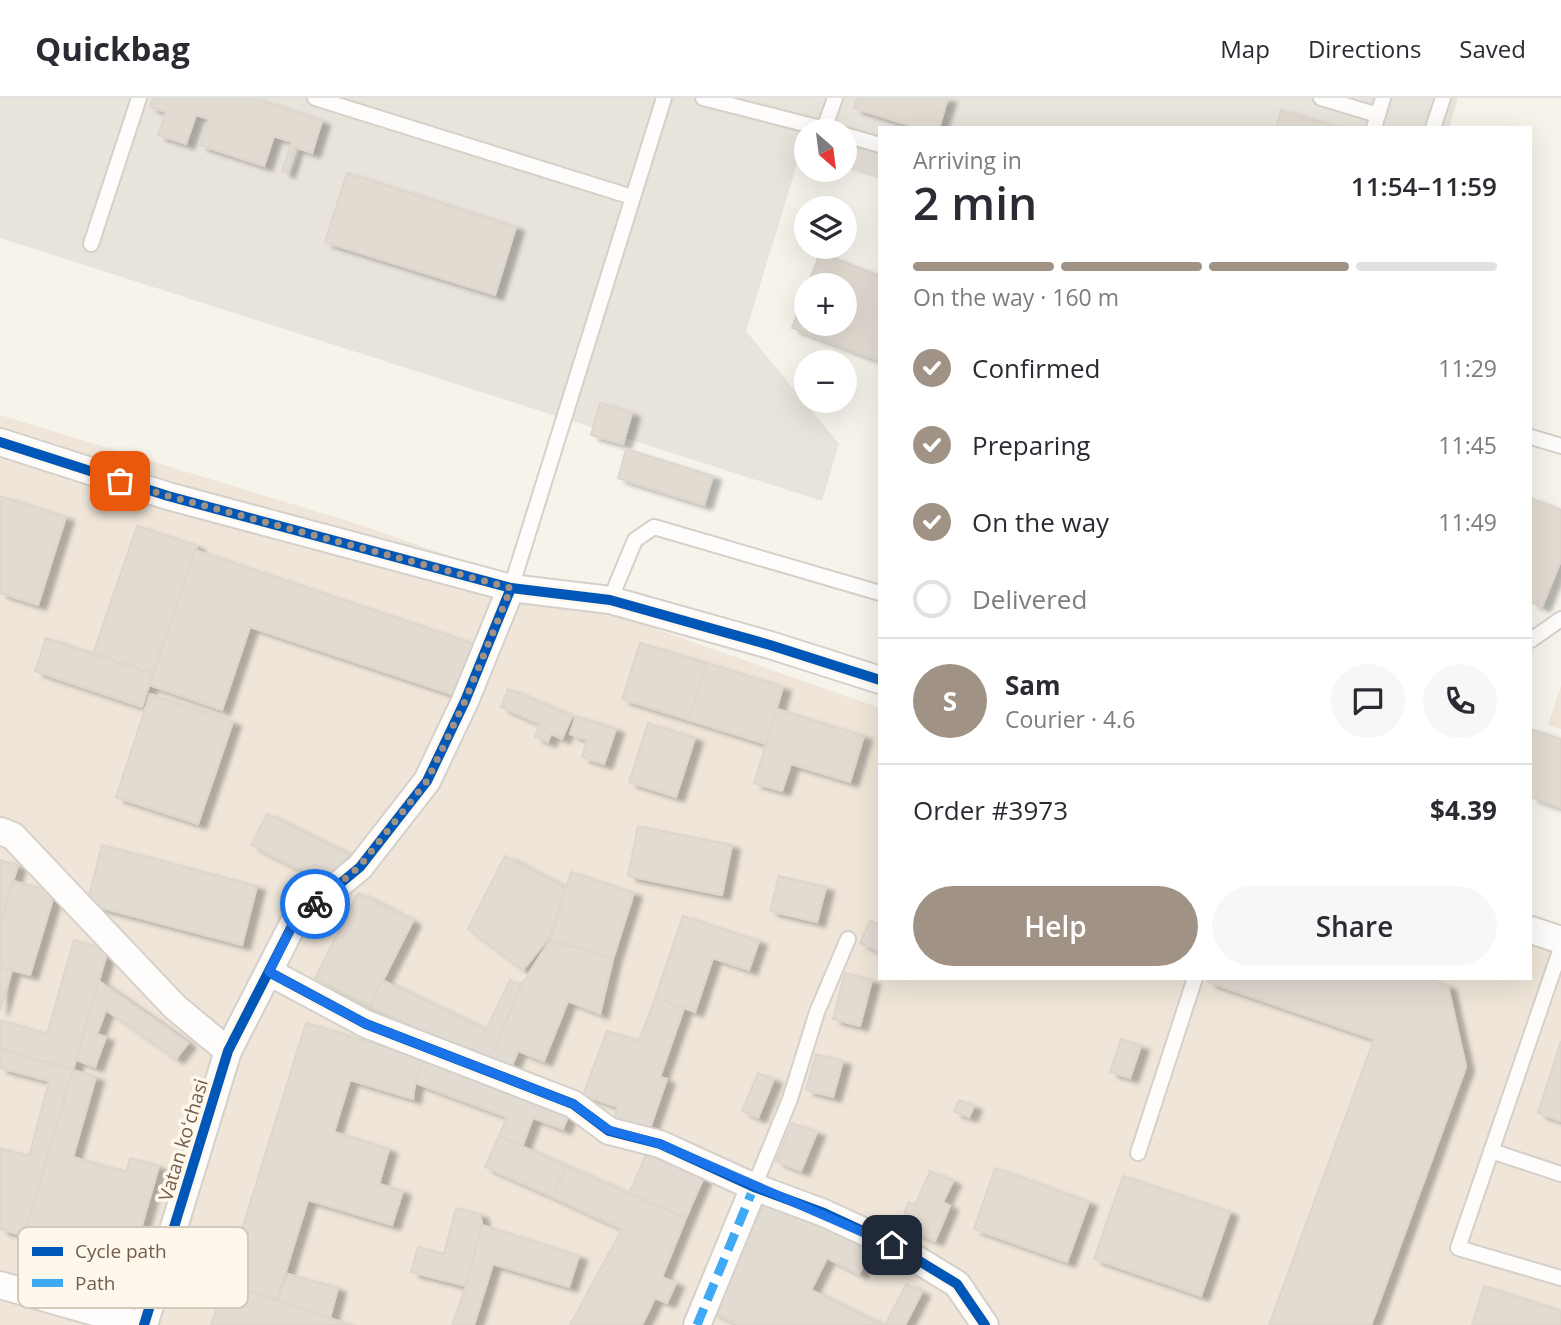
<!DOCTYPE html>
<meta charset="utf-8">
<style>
:root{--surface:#fff;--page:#f7f7f7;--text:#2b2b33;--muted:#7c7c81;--line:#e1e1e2;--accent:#a09284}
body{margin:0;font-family:"Open Sans",sans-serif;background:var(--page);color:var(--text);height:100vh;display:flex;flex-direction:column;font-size:26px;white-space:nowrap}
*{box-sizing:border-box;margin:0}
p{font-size:23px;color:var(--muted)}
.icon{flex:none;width:38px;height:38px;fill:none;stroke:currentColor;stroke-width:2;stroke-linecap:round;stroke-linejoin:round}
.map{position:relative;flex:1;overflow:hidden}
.sheet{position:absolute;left:878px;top:28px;width:654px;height:854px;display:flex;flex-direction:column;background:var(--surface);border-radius:0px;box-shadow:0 7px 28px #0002}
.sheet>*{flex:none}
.needle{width:46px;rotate:152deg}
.controls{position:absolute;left:794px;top:21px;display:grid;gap:14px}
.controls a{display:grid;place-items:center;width:63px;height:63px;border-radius:50%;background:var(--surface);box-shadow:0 7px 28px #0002;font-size:35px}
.pin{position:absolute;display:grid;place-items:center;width:60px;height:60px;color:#fff;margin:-30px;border-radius:14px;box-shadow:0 4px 10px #0006}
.courier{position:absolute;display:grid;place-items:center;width:70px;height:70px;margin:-35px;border:5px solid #1a73e8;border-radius:50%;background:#fff;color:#222;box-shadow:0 2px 9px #0007}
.overview em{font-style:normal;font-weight:600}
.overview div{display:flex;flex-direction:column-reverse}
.overview{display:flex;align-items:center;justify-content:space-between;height:119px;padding:0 35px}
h1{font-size:46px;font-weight:600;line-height:52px}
.bar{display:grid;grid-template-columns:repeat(4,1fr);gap:10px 7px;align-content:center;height:84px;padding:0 35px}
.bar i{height:9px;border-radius:5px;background:var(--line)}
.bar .current{background:var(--accent)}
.bar p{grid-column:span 4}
.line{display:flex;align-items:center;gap:18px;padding:0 35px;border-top:2px solid var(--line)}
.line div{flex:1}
.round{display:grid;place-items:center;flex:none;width:74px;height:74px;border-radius:37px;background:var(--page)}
ol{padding:0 35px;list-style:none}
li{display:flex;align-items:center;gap:21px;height:77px}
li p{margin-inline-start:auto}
li .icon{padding:7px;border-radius:50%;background:var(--accent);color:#fff;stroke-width:4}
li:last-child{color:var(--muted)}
li i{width:38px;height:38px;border:4px solid var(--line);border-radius:50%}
.primary-button{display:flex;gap:14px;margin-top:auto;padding:14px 35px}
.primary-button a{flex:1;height:80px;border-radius:42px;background:var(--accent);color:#fff;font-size:28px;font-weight:600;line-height:80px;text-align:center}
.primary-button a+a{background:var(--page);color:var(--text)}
header{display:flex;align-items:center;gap:42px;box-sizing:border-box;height:98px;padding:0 35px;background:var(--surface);border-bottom:2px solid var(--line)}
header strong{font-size:33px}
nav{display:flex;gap:38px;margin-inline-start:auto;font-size:24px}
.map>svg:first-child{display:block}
.residential{fill:#efe6d9}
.industrial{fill:#e8e3db}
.building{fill:#e2dbd2;stroke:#ded6cd;stroke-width:2;filter:url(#shadow)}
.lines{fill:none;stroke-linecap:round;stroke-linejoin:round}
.service-casing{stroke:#d5d0c9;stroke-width:18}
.minor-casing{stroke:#d5d0c9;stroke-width:30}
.service{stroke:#fefdfc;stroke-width:14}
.minor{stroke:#fefdfc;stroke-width:26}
.quiet{stroke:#3fa9f5;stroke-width:9;stroke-dasharray:18 9;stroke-linecap:butt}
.cycleway-casing{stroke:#fef8ec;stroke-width:15}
.cycleway{stroke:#0057b8;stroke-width:10}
.done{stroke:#a09284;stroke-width:7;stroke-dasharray:0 12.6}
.route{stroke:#1a73e8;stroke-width:9}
.labels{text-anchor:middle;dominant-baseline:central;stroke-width:7;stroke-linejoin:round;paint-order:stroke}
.street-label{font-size:19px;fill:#725d4c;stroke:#fef8ec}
.key{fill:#fef8ec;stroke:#d4cabc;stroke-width:2}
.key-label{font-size:19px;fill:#725d4c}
</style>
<header>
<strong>Quickbag</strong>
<nav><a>Map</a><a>Directions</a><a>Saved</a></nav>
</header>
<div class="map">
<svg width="1561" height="1227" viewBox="0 0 1561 1227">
<defs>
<filter id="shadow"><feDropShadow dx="8" dy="4.5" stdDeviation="2" flood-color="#0004"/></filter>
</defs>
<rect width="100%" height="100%" fill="#f6f3eb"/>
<g class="residential">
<path d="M0,317L364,428L880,610V880H1531V843L1561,853V1227H0Z"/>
<path d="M1561,588V631L1548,627Z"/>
</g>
<path class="industrial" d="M0,0H1458L1449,30H880V81L845,70V33H807V58L800,56L746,233L839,346L822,403L0,140Z"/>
<g class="building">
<path d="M153,0H253L322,23L312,55L295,49L287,75L282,73L292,44L274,38L264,68L200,47L209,21L196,17L186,46L158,37L166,14L150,9Z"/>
<path d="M857,0H948L939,30H918L854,10Z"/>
<path d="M1281,12L1340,30H1276Z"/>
<path d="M347,75L516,129L495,197L325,144Z"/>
<path d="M820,155L880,178V263L792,230L807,190V226H845V187H808Z"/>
<path d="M600,305L632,315L623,346L591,337Z"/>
<path d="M626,351L713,378L704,407L618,380Z"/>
<path d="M0,398L66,419L38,507L0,495Z"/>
<path d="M1531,400L1561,412V462L1542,509L1531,504Z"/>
<path d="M137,428L197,448L153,576L93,556Z"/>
<path d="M195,452L480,548L463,600L250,529L222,612L149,587Z"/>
<path d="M46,540L153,576L142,609L35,573Z"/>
<path d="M640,545L707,565L689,622L622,601Z"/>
<path d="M707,565L783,589L766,646L689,622Z"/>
<path d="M508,591L572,618L562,641L551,636L548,644L535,639L540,626L501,609Z"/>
<path d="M150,596L233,624L198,726L116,699Z"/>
<path d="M777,611L864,638L850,684L791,666L782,693L754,685Z"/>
<path d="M576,618L616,631L604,666L582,659L587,642L570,636Z"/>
<path d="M648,625L695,640L676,699L629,684Z"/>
<path d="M1531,631L1561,641V710L1531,699Z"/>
<path d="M267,716L350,757L323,783L251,747Z"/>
<path d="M638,728L732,747L722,797L628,778Z"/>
<path d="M102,747L257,788L242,847L87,806Z"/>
<path d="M505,758L566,790L551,837L523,872L468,831Z"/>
<path d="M0,762L18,767L0,827Z"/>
<path d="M571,774L634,795L613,861L550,842Z"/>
<path d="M779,778L826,789L817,824L770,813Z"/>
<path d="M13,783L55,794L30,877L0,869V827Z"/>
<path d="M358,795L413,823L370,908L315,880Z"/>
<path d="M683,818L759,843L749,872L713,860L695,914L655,900Z"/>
<path d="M870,823L880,827V854L860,845Z"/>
<path d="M74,842L108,852L73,972L0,951V922L47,936Z"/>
<path d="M550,842L613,861L600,916L568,903L544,963L518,953L509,975L488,966L521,888Z"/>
<path d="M0,869L12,872L0,913Z"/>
<path d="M845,875L872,882L860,928L833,921Z"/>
<path d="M1209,880H1426L1448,888L1466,969L1371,1227H1269L1374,941L1208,884Z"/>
<path d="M382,882L486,932L510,882L521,888L488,966L370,908Z"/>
<path d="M99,883L188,945L176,961L106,912L97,936L106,939L95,969L76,962Z"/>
<path d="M655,900L684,910L660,979L667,981L649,1033L614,1021L618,1009L583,997L607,933L639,943Z"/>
<path d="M306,925L424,960L415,985L413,1001L350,982L334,1034L389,1051L379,1086L403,1093L392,1127L308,1102L277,1202L225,1186Z"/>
<path d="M1121,941L1141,948L1130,980L1110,974Z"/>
<path d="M1561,943V1023L1538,1015Z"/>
<path d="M0,951L73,972L24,1138L0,1131V1050L29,1058L49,983L0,970Z"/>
<path d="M816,956L843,963L833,999L806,992Z"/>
<path d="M424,960L570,1013L563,1031L533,1020L522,1049L499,1038L507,1019L415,985Z"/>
<path d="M73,972L96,979L73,1059L126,1074L130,1060L159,1068L130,1169L24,1138Z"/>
<path d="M758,975L774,981L758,1020L742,1013Z"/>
<path d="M959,1002L974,1008L969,1019L954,1014Z"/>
<path d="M792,1025L817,1034L801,1073L776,1063Z"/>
<path d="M499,1038L566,1068L553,1099L485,1069Z"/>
<path d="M650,1047L707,1072L686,1120L629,1096Z"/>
<path d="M566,1068L686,1120L662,1179L676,1185L667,1205L655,1200L642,1227H570L622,1131L553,1099Z"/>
<path d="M995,1070L1089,1104L1067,1164L974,1131Z"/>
<path d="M930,1073L953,1083L943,1104L950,1108L935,1143L907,1131L912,1119L904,1115L909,1104L915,1107Z"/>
<path d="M1123,1078L1230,1114L1201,1198L1094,1161Z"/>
<path d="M769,1097L872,1149L859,1176L827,1160L811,1192L882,1227H739L711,1213Z"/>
<path d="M456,1110L480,1116L482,1127L466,1188L411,1174L418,1149L444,1156Z"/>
<path d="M482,1127L579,1158L569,1189L493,1166L474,1227H452L466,1188Z"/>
<path d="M288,1176L338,1190L330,1220L277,1202Z"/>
<path d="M225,1186L277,1202L350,1227H211Z"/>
<path d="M906,1186L922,1194L905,1227H885Z"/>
<path d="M1484,1188L1561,1213V1227H1472Z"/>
</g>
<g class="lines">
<defs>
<g id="service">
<path d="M315,0L632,99"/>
<path d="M703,0L832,33"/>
<path d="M1321,0L1378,17"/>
<path d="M1374,30L1383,0"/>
<path d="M1433,30L1443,0"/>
<path d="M824,31L835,0"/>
<path d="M845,37L880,47"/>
<path d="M91,146L139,0"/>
<path d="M1531,339L1561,348"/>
<path d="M511,490L664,0"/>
<path d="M610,502L635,442L654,429L880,495"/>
<path d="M1531,542L1561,521"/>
<path d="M1561,850L1458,1150L1561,1180"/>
<path d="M1491,1053L1561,1076"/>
<path d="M1138,1055L1195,880"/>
<path d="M754,1089L790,1001L817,914L848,841"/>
</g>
<g id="minor">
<path d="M0,344L168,398L511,490L610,502L770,547L880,582"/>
<path d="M0,733L13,738L175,909L228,953"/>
<path d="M1531,832L1561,842"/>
<path d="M269,874L366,926L573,1006L609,1033L660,1046L754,1089L824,1115L893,1147L957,1186L985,1227"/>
<path d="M0,1187L140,1227"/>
<path d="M144,1227L228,953L294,824L360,769L427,683L465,603L511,490"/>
<path d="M697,1227L754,1089"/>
</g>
</defs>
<use href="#service" class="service-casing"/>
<use href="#minor" class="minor-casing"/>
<use href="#service" class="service"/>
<use href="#minor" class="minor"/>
<path class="quiet" d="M697,1227L754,1089"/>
<defs>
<g id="cycleway">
<path d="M0,344L168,398L511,490L610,502L770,547L880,582"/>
<path d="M269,874L366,926L573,1006L609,1033L660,1046L754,1089L824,1115L893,1147L957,1186L985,1227"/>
<path d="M144,1227L228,953L294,824L360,769L427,683L465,603L511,490"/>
</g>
</defs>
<use href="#cycleway" class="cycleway-casing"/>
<use href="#cycleway" class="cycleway"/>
</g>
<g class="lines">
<path class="done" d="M120,383L168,398L511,490L465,603L427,683L359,769L315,806"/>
<path class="route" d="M315,806L294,824L269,874L366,926L573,1006L609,1032L660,1046L892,1147"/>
</g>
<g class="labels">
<g class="street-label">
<text transform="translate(183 1042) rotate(-73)">Vatan koʻchasi</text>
</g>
</g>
<rect x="18" y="1129" width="230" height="81" rx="10" class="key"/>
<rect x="32" y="1149" width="31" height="9" fill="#0057b8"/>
<rect x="32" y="1181" width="31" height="8" fill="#3fa9f5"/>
<g class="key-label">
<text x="75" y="1160">Cycle path</text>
<text x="75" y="1192">Path</text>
</g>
</svg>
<div class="controls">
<a><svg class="needle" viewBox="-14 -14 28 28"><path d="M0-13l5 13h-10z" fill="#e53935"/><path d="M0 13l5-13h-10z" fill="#7c7c81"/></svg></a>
<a><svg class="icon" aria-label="layers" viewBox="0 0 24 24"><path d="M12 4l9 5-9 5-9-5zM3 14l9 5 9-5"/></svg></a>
<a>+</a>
<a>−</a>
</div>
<div class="pin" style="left:120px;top:383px;background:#ea580c"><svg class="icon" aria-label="bag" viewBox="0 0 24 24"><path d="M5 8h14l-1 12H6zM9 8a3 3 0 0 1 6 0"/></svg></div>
<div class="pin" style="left:892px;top:1147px;background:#1f2937"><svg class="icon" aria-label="home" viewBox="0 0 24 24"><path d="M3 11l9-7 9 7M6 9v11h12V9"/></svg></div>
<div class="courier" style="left:315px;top:806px"><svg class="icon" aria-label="bike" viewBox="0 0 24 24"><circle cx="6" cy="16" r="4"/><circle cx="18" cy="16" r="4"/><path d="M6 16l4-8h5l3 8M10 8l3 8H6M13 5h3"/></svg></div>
<section class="sheet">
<div class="overview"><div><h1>2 min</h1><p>Arriving in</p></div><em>11:54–11:59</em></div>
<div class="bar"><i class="current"></i><i class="current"></i><i class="current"></i><i></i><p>On the way · 160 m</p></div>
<ol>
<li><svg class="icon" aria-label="check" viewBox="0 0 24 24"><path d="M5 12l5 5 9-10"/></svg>Confirmed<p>11:29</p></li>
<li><svg class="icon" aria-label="check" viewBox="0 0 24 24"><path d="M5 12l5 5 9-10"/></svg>Preparing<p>11:45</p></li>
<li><svg class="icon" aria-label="check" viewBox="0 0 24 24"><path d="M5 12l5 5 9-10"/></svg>On the way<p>11:49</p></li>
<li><i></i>Delivered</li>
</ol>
<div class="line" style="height:126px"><b class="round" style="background:var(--accent);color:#fff">S</b><div><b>Sam</b><p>Courier · 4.6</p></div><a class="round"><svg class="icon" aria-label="chat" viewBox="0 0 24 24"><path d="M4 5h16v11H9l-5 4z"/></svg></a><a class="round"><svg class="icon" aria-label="phone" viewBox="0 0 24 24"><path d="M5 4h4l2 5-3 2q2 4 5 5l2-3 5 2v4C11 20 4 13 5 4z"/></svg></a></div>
<div class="line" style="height:91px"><div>Order #3973</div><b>$4.39</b></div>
<div class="primary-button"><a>Help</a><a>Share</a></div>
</section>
</div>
